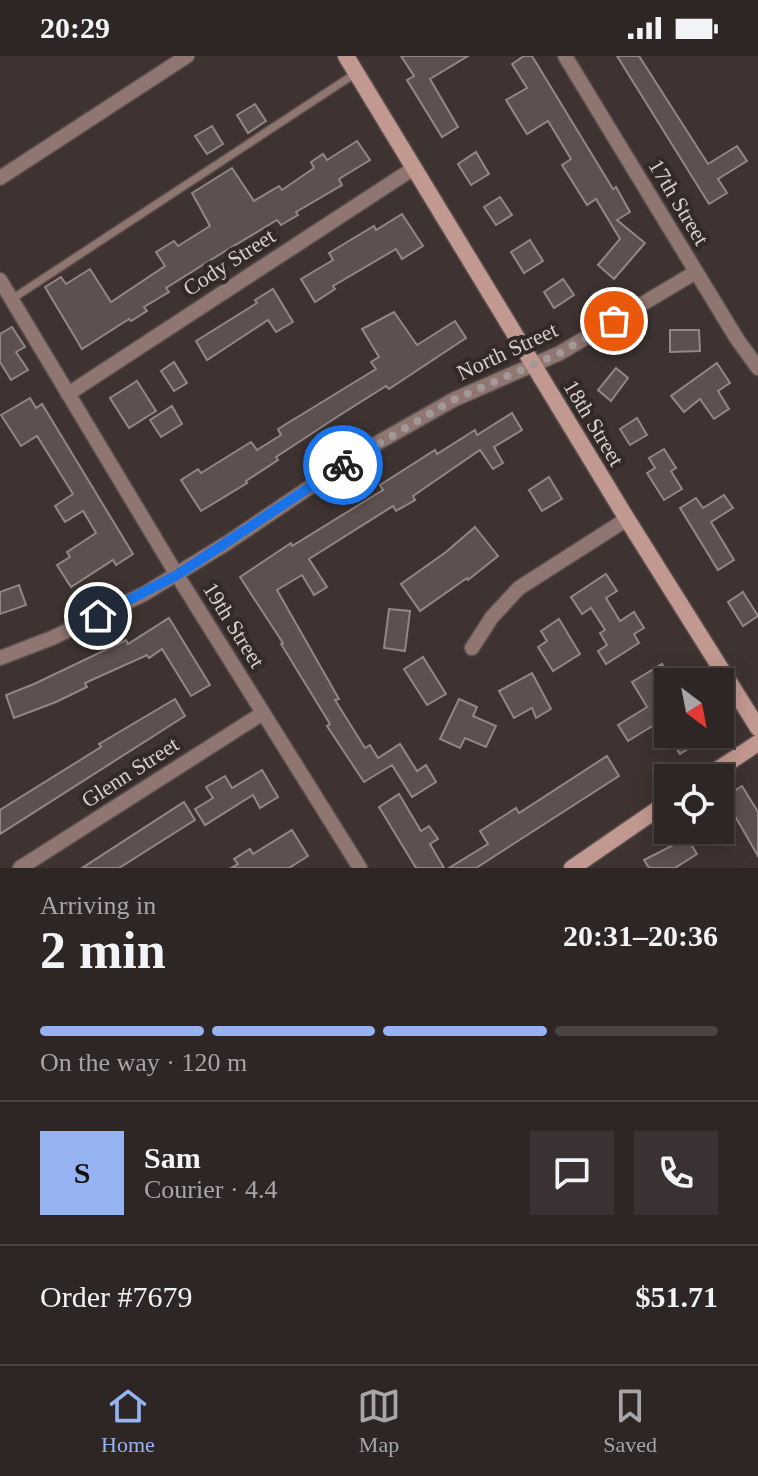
<!DOCTYPE html>
<meta charset="utf-8">
<style>
:root{--surface:#2e2625;--page:#3a3232;--text:#f1f3f6;--muted:#a7a5a7;--line:#494342;--accent:#95b2f1}
body{margin:0;font-family:"Times New Roman",serif;background:var(--page);color:var(--text);height:100vh;display:flex;flex-direction:column;font-size:30px;white-space:nowrap}
*{box-sizing:border-box;margin:0}
p{font-size:26px;color:var(--muted)}
.icon{flex:none;width:44px;height:44px;fill:none;stroke:currentColor;stroke-width:2;stroke-linecap:round;stroke-linejoin:round}
.map{position:relative;height:812px;overflow:hidden}
.side{display:flex;flex-direction:column;background:var(--surface);flex:1}
.side>*{flex:none}
.needle{width:52px;rotate:148deg}
.buttons{position:absolute;left:654px;top:612px;display:grid;gap:16px}
.buttons a{display:grid;place-items:center;width:80px;height:80px;border-radius:0px;background:var(--surface);box-shadow:0 4px 20px #0003,0 0 0 2px var(--line);font-size:40px}
.pin{position:absolute;display:grid;place-items:center;width:68px;height:68px;color:#fff;margin:-34px;border:4px solid #fff;border-radius:50%;box-shadow:0 2px 8px #0007}
.courier{position:absolute;display:grid;place-items:center;width:80px;height:80px;margin:-40px;border:6px solid #1a73e8;border-radius:50%;background:#fff;color:#222;box-shadow:0 2px 10px #0007}
.head em{font-style:normal;font-weight:600}
.head div{display:flex;flex-direction:column-reverse}
.head{display:flex;align-items:center;justify-content:space-between;height:136px;padding:0 40px}
h1{font-size:52px;font-weight:600;line-height:60px}
.bar{display:grid;grid-template-columns:repeat(4,1fr);gap:12px 8px;align-content:center;height:96px;padding:0 40px}
.bar i{height:10px;border-radius:6px;background:var(--line)}
.bar .selected{background:var(--accent)}
.bar p{grid-column:span 4}
.line{display:flex;align-items:center;gap:20px;padding:0 40px;border-top:2px solid var(--line)}
.line div{flex:1}
.round{display:grid;place-items:center;flex:none;width:84px;height:84px;border-radius:0px;background:var(--page)}
.status{display:flex;justify-content:space-between;align-items:center;height:56px;padding:0 40px;background:var(--surface);direction:ltr}
.status svg{height:22px;fill:currentColor}
.dock{display:flex;justify-content:space-around;align-items:center;height:112px;border-top:2px solid var(--line);background:var(--surface);font-size:22px;color:var(--muted)}
.dock a{display:grid;justify-items:center;gap:4px}
.dock .selected{color:var(--accent)}
.map>svg:first-child{display:block}
.building{fill:#5c514f;stroke:#938785;stroke-width:2}
.lines{fill:none;stroke-linecap:round;stroke-linejoin:round}
.lane-casing{stroke:#594f4d;stroke-width:10}
.street-casing{stroke:#594f4d;stroke-width:17}
.secondary-casing{stroke:#594f4d;stroke-width:19}
.lane{stroke:#907670;stroke-width:7}
.street{stroke:#907670;stroke-width:14}
.secondary{stroke:#c29991;stroke-width:16}
.done{stroke:#a19897;stroke-width:8;stroke-dasharray:0 14.4}
.route{stroke:#1a73e8;stroke-width:10}
.labels{text-anchor:middle;dominant-baseline:central;stroke-width:8;stroke-linejoin:round;paint-order:stroke}
.street-label{font-size:22px;fill:#d6cfce;stroke:#332927}
</style>
<div class="status"><b>20:29</b><svg viewBox="0 0 49 12"><path d="M0 12V9h3v3zM5 12V6h3v6zM10 12V3h3v9zM15 12V0h3v12zM26 1h20v11H26zM47 4h2v5h-2z"/></svg></div>
<div class="map">
<svg width="758" height="812" viewBox="0 0 758 812">
<rect width="100%" height="100%" fill="#3e3331"/>
<g class="building">
<path d="M401,0H468L430,23L458,71L442,81L407,24L414,20Z"/>
<path d="M524,0H532L613,133L616,131L630,156L617,164L645,187L614,223L598,209L620,183L596,143L587,149L562,109L571,103L548,65L527,78L506,44L527,32L512,8Z"/>
<path d="M617,0H639L708,108L737,90L747,105L718,123L727,137L709,148Z"/>
<path d="M255,48L266,65L248,77L237,59Z"/>
<path d="M212,70L223,88L207,98L195,80Z"/>
<path d="M357,85L370,104L339,123L342,129L296,156L298,159L281,169L277,164L222,197L166,232L169,236L144,251L147,255L131,265L129,263L82,293L45,231L61,221L66,228L90,213L111,246L165,210L156,196L174,185L178,190L210,170L192,137L232,112L254,145L279,130L282,134L314,112L311,106L323,98L327,104Z"/>
<path d="M476,96L489,118L471,129L458,108Z"/>
<path d="M500,141L512,159L496,169L484,151Z"/>
<path d="M402,158L423,190L402,203L396,193L333,230L335,233L315,246L301,223L333,204L329,197L374,170L376,174Z"/>
<path d="M530,184L543,205L524,217L511,196Z"/>
<path d="M563,223L574,239L554,252L544,236Z"/>
<path d="M273,233L293,266L276,276L268,264L207,304L196,285L257,247L255,244Z"/>
<path d="M394,256L417,289L455,265L466,282L389,333L386,330L340,359L276,401L278,404L246,425L247,427L201,455L181,424L198,413L201,417L251,386L257,394L281,379L278,373L376,313L371,306L379,301L362,273Z"/>
<path d="M12,271L25,291L16,296L28,314L11,324L0,306V278Z"/>
<path d="M670,274H699L700,295L670,296Z"/>
<path d="M174,306L187,327L174,335L161,315Z"/>
<path d="M717,307L730,327L718,335L729,353L714,363L700,343L684,356L671,340Z"/>
<path d="M616,312L628,322L611,345L598,334Z"/>
<path d="M137,325L156,355L129,372L110,342Z"/>
<path d="M30,342L36,352L42,348L133,498L116,509L113,504L71,531L57,509L70,501L67,496L96,477L83,455L65,466L55,450L73,438L37,380L21,390L1,359Z"/>
<path d="M172,350L182,368L161,381L150,364Z"/>
<path d="M512,357L522,374L494,391L503,407L493,413L480,394L413,440L415,444L396,455L393,450L309,503L327,531L314,539L302,519L277,534L339,643L335,644L365,692L370,689L378,702L400,688L417,715L426,709L436,726L412,741L392,709L364,726L327,670L330,668L281,588L283,587L240,521L291,487L292,490L383,434L380,429L435,394L437,398L475,374L477,379Z"/>
<path d="M637,362L647,379L630,389L620,373Z"/>
<path d="M664,393L676,412L671,415L682,433L664,444L647,417L655,412L649,402Z"/>
<path d="M549,421L562,443L542,455L529,434Z"/>
<path d="M724,439L733,452L711,466L734,504L718,514L680,452L696,442L703,452Z"/>
<path d="M475,471L498,500L468,524L467,522L420,555L401,528L446,496Z"/>
<path d="M606,518L617,535L606,542L620,565L634,556L644,572L634,578L639,587L606,608L598,595L607,589L600,577L605,574L591,552L582,558L571,541Z"/>
<path d="M19,529L26,549L0,558V536Z"/>
<path d="M743,536L758,560L743,570L728,546Z"/>
<path d="M389,553L410,555L405,595L384,592Z"/>
<path d="M169,562L210,629L191,640L162,593L149,602L147,599L85,627L87,631L56,646L14,662L6,639L34,628L126,584L128,588Z"/>
<path d="M559,563L580,598L553,615L538,591L547,585L541,575Z"/>
<path d="M423,601L446,638L427,649L404,613Z"/>
<path d="M662,608L672,625L668,626V678H712L680,698L659,666L628,685L618,669L647,651L632,626Z"/>
<path d="M532,617L551,653L536,662L532,652L514,662L499,635Z"/>
<path d="M175,643L185,660L0,778V754L101,691L99,688Z"/>
<path d="M459,643L477,651L473,660L496,670L486,691L465,682L460,692L440,683Z"/>
<path d="M607,700L619,720L476,812H449L488,788L480,775L516,752L519,757Z"/>
<path d="M262,714L278,741L260,752L253,739L205,769L195,753L213,742L206,731L225,720L232,732Z"/>
<path d="M742,730L758,756V800L724,741Z"/>
<path d="M399,738L421,775L429,770L438,783L430,788L444,812H416L379,751Z"/>
<path d="M184,746L195,764L119,812H82Z"/>
<path d="M292,774L308,800L289,812H231L238,808L234,803L250,793L253,798Z"/>
<path d="M687,782L697,798L675,812H649L644,804Z"/>
</g>
<g class="lines">
<defs>
<path id="lane" d="M12,243L356,17"/>
<g id="street">
<path d="M565,0L737,283L758,312"/>
<path d="M0,122L187,0"/>
<path d="M0,224L177,519L360,812"/>
<path d="M68,338L414,112"/>
<path d="M472,592L492,561L519,532L627,463"/>
<path d="M0,602L52,582L144,538L227,487L365,394L453,344L560,297L696,216"/>
<path d="M20,812L263,657"/>
</g>
<g id="secondary">
<path d="M346,0L627,463L758,672"/>
<path d="M705,722L758,687"/>
<path d="M572,812L668,746"/>
</g>
</defs>
<use href="#lane" class="lane-casing"/>
<use href="#street" class="street-casing"/>
<use href="#secondary" class="secondary-casing"/>
<use href="#lane" class="lane"/>
<use href="#street" class="street"/>
<use href="#secondary" class="secondary"/>
</g>
<g class="lines">
<path class="done" d="M343,409L453,344L560,297L614,265"/>
<path class="route" d="M98,560L177,519L343,409"/>
</g>
<g class="labels">
<g class="street-label">
<text transform="translate(679 146) rotate(59)">17th Street</text>
<text transform="translate(229 206) rotate(-33)">Cody Street</text>
<text transform="translate(507 295) rotate(-25)">North Street</text>
<text transform="translate(594 367) rotate(59)">18th Street</text>
<text transform="translate(234 569) rotate(58)">19th Street</text>
<text transform="translate(130 716) rotate(-33)">Glenn Street</text>
</g>
</g>
</svg>
<div class="buttons">
<a><svg class="needle" viewBox="-14 -14 28 28"><path d="M0-13l5 13h-10z" fill="#e53935"/><path d="M0 13l5-13h-10z" fill="#a7a5a7"/></svg></a>
<a><svg class="icon" aria-label="locate" viewBox="0 0 24 24"><circle cx="12" cy="12" r="6"/><path d="M12 2v4M12 18v4M2 12h4M18 12h4"/></svg></a>
</div>
<div class="pin" style="left:614px;top:265px;background:#ea580c"><svg class="icon" aria-label="bag" viewBox="0 0 24 24"><path d="M5 8h14l-1 12H6zM9 8a3 3 0 0 1 6 0"/></svg></div>
<div class="pin" style="left:98px;top:560px;background:#1f2937"><svg class="icon" aria-label="home" viewBox="0 0 24 24"><path d="M3 11l9-7 9 7M6 9v11h12V9"/></svg></div>
<div class="courier" style="left:343px;top:409px"><svg class="icon" aria-label="bike" viewBox="0 0 24 24"><circle cx="6" cy="16" r="4"/><circle cx="18" cy="16" r="4"/><path d="M6 16l4-8h5l3 8M10 8l3 8H6M13 5h3"/></svg></div>
</div>
<section class="side">
<div class="head"><div><h1>2 min</h1><p>Arriving in</p></div><em>20:31–20:36</em></div>
<div class="bar"><i class="selected"></i><i class="selected"></i><i class="selected"></i><i></i><p>On the way · 120 m</p></div>
<div class="line" style="height:144px"><b class="round" style="background:var(--accent);color:#111">S</b><div><b>Sam</b><p>Courier · 4.4</p></div><a class="round"><svg class="icon" aria-label="chat" viewBox="0 0 24 24"><path d="M4 5h16v11H9l-5 4z"/></svg></a><a class="round"><svg class="icon" aria-label="phone" viewBox="0 0 24 24"><path d="M5 4h4l2 5-3 2q2 4 5 5l2-3 5 2v4C11 20 4 13 5 4z"/></svg></a></div>
<div class="line" style="height:104px"><div>Order #7679</div><b>$51.71</b></div>
</section>
<nav class="dock">
<a class="selected"><svg class="icon" aria-label="home" viewBox="0 0 24 24"><path d="M3 11l9-7 9 7M6 9v11h12V9"/></svg>Home</a>
<a><svg class="icon" aria-label="map" viewBox="0 0 24 24"><path d="M3 6l6-2 6 2 6-2v14l-6 2-6-2-6 2zM9 4v14M15 6v14"/></svg>Map</a>
<a><svg class="icon" aria-label="saved" viewBox="0 0 24 24"><path d="M7 4h10v16l-5-4-5 4z"/></svg>Saved</a>
</nav>
